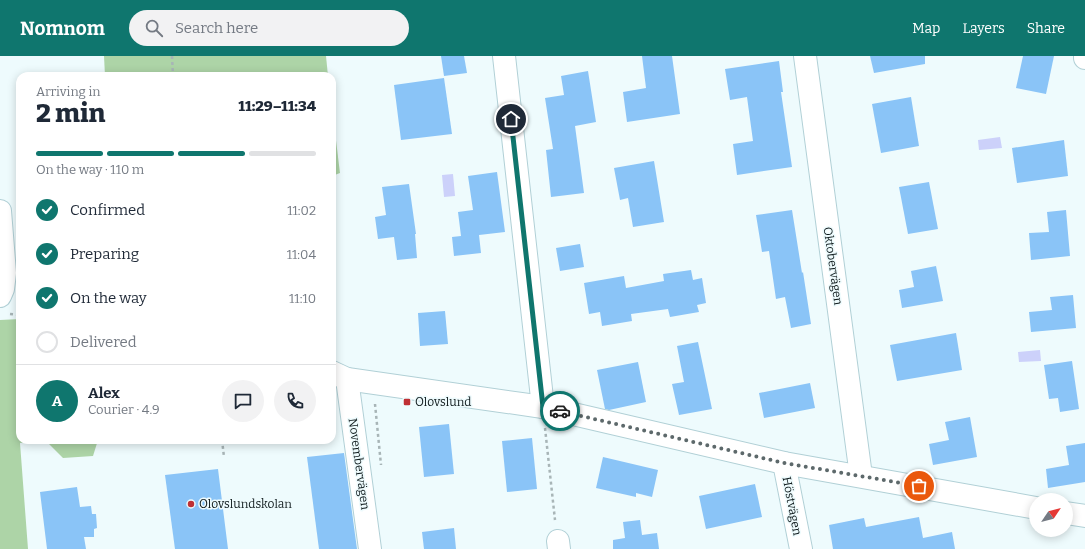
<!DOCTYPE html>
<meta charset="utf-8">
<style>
:root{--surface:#fff;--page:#f2f2f3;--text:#1f2937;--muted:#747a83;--line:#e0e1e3;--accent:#0f766e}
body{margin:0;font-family:Bitter,serif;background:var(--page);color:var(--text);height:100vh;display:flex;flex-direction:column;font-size:15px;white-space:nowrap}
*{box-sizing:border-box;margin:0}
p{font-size:13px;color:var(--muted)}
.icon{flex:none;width:22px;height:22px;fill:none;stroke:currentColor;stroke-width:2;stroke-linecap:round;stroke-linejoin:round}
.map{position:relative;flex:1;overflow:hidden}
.details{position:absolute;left:16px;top:16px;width:320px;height:372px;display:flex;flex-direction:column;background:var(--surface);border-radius:12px;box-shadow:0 2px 10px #0003}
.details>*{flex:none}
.needle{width:26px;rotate:55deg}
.tools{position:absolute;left:1029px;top:437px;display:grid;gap:8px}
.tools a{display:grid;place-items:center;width:44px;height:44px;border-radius:50%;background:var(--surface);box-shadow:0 2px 10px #0003;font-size:20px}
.pin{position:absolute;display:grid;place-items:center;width:34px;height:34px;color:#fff;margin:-17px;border:2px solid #fff;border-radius:50%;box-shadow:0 1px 4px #0007}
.courier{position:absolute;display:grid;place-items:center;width:40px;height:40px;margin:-20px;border:3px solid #0f766e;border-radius:50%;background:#fff;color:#222;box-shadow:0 1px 5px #0007}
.overview em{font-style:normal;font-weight:800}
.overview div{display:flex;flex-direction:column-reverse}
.overview{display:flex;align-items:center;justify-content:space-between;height:68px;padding:0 20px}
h1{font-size:26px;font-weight:800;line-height:30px}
.bar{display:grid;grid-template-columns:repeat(4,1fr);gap:6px 4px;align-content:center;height:48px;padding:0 20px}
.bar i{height:5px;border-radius:3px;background:var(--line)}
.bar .selected{background:var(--accent)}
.bar p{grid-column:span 4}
.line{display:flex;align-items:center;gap:10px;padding:0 20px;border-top:1px solid var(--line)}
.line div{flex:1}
.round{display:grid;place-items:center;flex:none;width:42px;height:42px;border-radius:21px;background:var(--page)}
ol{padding:0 20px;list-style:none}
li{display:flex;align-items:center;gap:12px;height:44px}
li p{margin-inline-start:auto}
li .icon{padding:4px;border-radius:50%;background:var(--accent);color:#fff;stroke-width:4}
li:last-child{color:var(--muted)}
li i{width:22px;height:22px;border:2px solid var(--line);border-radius:50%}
header{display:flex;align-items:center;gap:24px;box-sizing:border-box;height:56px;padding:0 20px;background:var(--accent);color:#fff}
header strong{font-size:19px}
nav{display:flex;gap:22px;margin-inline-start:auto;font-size:14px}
.search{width:280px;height:36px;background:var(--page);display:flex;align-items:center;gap:10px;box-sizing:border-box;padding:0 14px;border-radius:22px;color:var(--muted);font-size:15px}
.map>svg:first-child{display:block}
.green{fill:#add4a7}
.water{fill:#ccd1fa}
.building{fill:#8ac4f7}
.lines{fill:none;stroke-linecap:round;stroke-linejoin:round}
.minor-casing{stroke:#b1d0d6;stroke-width:24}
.path{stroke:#a8b5b7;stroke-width:2.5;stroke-dasharray:3 3;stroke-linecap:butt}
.minor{stroke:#fff;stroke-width:22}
.done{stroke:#5d696b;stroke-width:4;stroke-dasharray:0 7.2}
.route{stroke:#0f766e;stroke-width:5}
.poi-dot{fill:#bf3034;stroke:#eefbfd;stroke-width:1.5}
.labels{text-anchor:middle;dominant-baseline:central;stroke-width:3;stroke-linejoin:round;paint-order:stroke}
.street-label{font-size:12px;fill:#0f1a1c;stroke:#eefbfd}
.poi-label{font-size:12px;fill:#0f1a1c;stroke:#eefbfd;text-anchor:start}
</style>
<header>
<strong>Nomnom</strong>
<div class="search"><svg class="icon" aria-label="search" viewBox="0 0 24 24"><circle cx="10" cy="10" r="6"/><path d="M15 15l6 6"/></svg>Search here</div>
<nav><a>Map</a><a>Layers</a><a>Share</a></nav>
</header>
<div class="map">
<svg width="1085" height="493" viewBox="0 0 1085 493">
<rect width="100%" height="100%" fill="#eefbfd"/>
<g class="green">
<path d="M104,0H326L328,20H105Z"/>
<path d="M332,52L340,117L332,120Z"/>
<path d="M20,263V384H43V385L20,387L28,493H0V264Z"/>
<path d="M47,384H98L93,400L63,402L47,386Z"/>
</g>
<g class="water">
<path d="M1000,81L1002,92L979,94L978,84Z"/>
<path d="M453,118L455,140L444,141L442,119Z"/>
<path d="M1040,294L1041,305L1019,306L1018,296Z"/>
</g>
<g class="building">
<path d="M441,0H464L467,17L444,20Z"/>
<path d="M642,0H672L680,58L627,66L623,36L646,32Z"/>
<path d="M870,0H925V8L874,17Z"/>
<path d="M1023,0H1054L1046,38L1016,32Z"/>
<path d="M779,5L783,36H781L792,111L737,119L733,88L753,85L747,41L730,44L725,13Z"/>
<path d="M588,15L596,66L575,70L584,137L551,141L546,94L553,93L545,42L564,39L561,20Z"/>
<path d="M444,22L452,78L401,84L394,29Z"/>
<path d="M911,41L919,90L881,97L872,48Z"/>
<path d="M1064,84L1068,120L1017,127L1012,92Z"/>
<path d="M654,105L664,166L633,171L628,142L620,144L614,112Z"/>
<path d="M497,116L505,176L479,179L481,197L454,200L452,181L461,180L458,156L473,154L468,120Z"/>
<path d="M929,126L938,173L908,178L899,131Z"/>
<path d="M409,128L416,178H415L417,202L397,204L394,181L378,183L375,161L386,159L382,131Z"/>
<path d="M792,154L802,217L803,216L811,268L791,272L785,241L776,243L769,195L762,196L756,159Z"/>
<path d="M1066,154L1070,200L1031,204L1029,177L1049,176L1047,156Z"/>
<path d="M580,188L584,211L560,215L556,192Z"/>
<path d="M936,210L943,245L902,252L899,234L914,231L911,215Z"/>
<path d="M691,214L693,224L702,222L706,247L697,249L699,256L670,261L668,253L631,258L632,265L602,270L600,256L589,258L584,227L624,220L626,232L664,225L663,218Z"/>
<path d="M1073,239L1076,272L1031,276L1029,256L1052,254L1050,241Z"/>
<path d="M445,255L448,288L420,290L418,257Z"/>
<path d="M956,277L962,314L897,325L890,289Z"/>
<path d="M698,286L712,353L679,359L672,328L684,326L677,290Z"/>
<path d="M1072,305L1079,353L1060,356L1058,342L1049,343L1044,309Z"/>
<path d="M638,306L646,346L609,354L605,353L597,314Z"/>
<path d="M810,327L815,352L764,362L759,337Z"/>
<path d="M970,361L977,401L933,409L929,388L949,384L945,366Z"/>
<path d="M449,368L454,418L424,421L419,371Z"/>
<path d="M532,382L537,433L507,436L502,385Z"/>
<path d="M1085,387V426L1048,432L1046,413L1069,409L1066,390Z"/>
<path d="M344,397L357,493H319L307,401Z"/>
<path d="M603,401L658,414L652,441L636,437V441L596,432Z"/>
<path d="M218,413L228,493H175L165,419Z"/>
<path d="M755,428L762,461L706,473L699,440Z"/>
<path d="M77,431L80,451L91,450L92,458H96L97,472L94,473V481H84L86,493H47L40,436Z"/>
<path d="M919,461L923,482L952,476L955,493H833L829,469L864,462L866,471Z"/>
<path d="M640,464L642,479L657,477L659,493H613V484L625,482L623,466Z"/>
<path d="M454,472L456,493H424L422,476Z"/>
</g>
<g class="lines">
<defs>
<g id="minor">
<path d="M504,0L543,351"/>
<path d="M805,0L861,420"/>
<path d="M1085,0V2"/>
<path d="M0,155L5,217L3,233L0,240"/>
<path d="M332,316L347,323L543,351L784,407L1036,452"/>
<path d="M347,323L370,493"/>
<path d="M784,407L801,493"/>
<path d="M1066,457L1085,460"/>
<path d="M558,485L559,493"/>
</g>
</defs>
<use href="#minor" class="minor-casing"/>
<g class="path">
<path d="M172,0L173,20"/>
<path d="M10,258L20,259"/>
<path d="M375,348L381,409"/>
<path d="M545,372L555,464"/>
<path d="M222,384L224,401"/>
</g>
<use href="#minor" class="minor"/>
</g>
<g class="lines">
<path class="done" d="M560,355L784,407L919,430"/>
<path class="route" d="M511,63L543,351L560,355"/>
</g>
<g class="poi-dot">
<rect x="403" y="342" width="8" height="8" rx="2"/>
<circle cx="191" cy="448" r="4"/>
</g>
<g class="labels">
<g class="street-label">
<text transform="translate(833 210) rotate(82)">Oktobervägen</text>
<text transform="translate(359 408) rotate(82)">Novembervägen</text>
<text transform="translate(792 450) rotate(79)">Höstvägen</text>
</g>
<g class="poi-label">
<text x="415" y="346">Olovslund</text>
<text x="199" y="448">Olovslundskolan</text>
</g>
</g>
</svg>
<div class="tools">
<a><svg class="needle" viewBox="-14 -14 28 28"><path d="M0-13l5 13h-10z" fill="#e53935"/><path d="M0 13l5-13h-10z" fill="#747a83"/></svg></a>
</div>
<div class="pin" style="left:919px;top:430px;background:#ea580c"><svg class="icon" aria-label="bag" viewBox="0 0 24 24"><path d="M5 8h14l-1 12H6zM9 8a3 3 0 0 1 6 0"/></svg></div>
<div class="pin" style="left:511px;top:63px;background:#1f2937"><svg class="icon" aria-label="home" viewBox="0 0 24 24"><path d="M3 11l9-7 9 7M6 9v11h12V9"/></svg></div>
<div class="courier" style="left:560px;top:355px"><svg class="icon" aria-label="car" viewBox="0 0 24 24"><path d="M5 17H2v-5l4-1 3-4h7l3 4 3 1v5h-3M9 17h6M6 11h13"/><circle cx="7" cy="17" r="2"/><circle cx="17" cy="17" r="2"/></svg></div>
<section class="details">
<div class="overview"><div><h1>2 min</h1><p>Arriving in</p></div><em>11:29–11:34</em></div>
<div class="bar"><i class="selected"></i><i class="selected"></i><i class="selected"></i><i></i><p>On the way · 110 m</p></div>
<ol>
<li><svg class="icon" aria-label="check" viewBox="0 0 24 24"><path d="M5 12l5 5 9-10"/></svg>Confirmed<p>11:02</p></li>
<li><svg class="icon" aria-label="check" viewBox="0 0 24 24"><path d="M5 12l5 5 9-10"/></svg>Preparing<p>11:04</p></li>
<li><svg class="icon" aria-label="check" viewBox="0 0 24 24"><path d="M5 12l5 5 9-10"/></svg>On the way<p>11:10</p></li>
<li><i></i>Delivered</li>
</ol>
<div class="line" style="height:72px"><b class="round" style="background:var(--accent);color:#fff">A</b><div><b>Alex</b><p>Courier · 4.9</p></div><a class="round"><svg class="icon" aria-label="chat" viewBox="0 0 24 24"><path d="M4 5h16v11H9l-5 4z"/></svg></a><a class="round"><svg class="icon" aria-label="phone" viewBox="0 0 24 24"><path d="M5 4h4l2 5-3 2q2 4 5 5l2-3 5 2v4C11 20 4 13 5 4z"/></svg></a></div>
</section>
</div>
